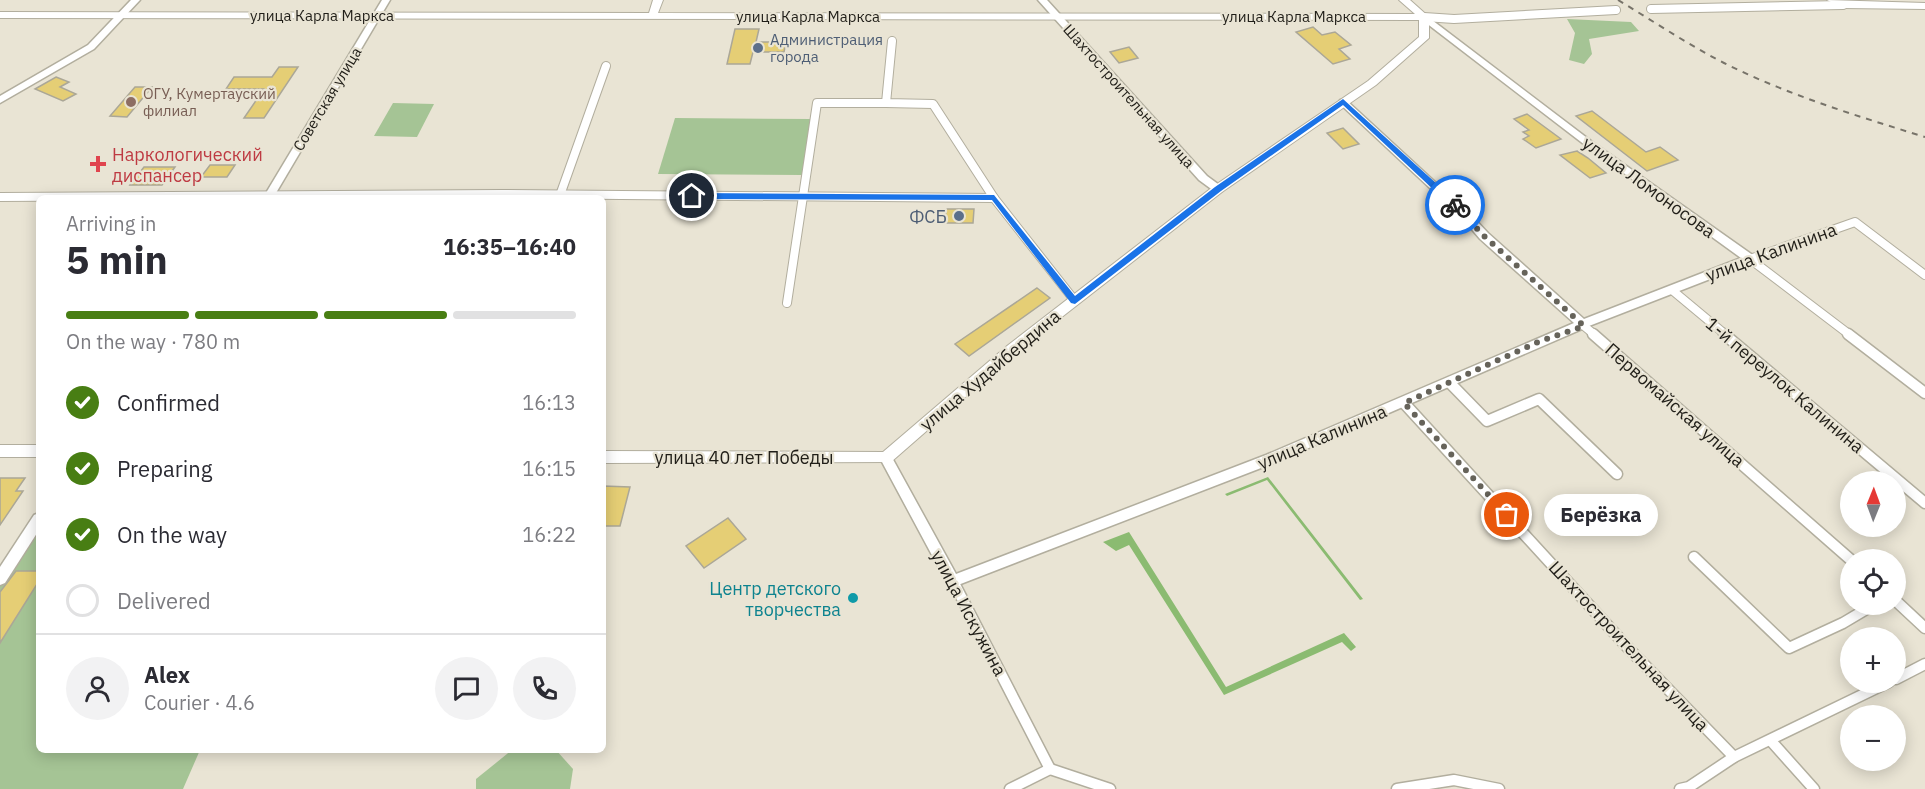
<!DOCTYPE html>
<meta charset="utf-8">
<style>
:root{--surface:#fff;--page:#f2f2f3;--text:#2b2b33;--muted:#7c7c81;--line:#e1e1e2;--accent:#487e13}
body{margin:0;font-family:"IBM Plex Sans",sans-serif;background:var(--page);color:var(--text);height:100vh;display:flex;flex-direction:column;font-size:22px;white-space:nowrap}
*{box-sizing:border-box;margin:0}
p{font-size:20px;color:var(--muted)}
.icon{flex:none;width:33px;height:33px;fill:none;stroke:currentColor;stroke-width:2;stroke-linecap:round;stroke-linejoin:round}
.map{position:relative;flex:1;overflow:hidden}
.panel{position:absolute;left:36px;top:195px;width:570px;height:558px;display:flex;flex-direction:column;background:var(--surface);border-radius:9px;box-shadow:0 3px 15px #0003}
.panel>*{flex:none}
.needle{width:39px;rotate:1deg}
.tools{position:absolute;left:1840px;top:471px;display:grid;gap:12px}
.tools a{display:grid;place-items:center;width:66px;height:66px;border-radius:50%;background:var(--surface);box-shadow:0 3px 15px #0003;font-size:30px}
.pin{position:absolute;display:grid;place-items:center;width:51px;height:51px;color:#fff;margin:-26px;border:3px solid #fff;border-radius:50%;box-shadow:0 2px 6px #0007}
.courier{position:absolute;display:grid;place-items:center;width:60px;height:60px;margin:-30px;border:4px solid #1a73e8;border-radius:50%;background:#fff;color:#222;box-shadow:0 2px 8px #0007}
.bubble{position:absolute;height:42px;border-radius:21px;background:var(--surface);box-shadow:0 3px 15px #0003;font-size:20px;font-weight:700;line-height:42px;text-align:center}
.head em{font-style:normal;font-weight:700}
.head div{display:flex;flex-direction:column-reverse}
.head{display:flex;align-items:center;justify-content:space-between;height:102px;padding:0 30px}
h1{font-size:39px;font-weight:700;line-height:45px}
.bar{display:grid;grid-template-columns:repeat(4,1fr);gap:9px 6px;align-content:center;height:72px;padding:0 30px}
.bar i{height:8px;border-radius:4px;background:var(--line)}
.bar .on{background:var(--accent)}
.bar p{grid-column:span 4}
.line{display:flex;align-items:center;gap:15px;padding:0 30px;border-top:2px solid var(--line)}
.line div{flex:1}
.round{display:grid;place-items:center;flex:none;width:63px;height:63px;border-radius:32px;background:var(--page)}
ol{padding:0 30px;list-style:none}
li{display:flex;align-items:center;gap:18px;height:66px}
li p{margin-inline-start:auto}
li .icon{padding:6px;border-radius:50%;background:var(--accent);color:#fff;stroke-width:4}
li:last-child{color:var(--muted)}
li i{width:33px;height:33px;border:3px solid var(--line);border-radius:50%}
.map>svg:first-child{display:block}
.green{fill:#a5c495}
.forest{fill:#8bbb71}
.building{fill:#e5ce75;stroke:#aba797;stroke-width:1.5}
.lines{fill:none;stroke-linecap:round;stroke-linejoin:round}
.minor-far1-casing{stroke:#b2ae9e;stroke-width:10}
.minor-casing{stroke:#b2ae9e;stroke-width:13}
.tertiary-casing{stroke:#b2ae9e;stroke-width:3}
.secondary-casing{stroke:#b2ae9e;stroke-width:2}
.minor-far1{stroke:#fff;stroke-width:8}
.minor{stroke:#fff;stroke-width:10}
.tertiary{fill:#fff;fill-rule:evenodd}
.secondary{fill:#fff;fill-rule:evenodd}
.rail{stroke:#777369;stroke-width:2;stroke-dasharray:6 6;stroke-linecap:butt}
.route{fill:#1a73e8}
.done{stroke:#66635a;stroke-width:6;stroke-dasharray:0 10.8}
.service-dot{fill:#5c6f8a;stroke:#e9e4d4;stroke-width:2}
.education-dot{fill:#8d6e63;stroke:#e9e4d4;stroke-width:2}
.health-dot{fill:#e0444e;stroke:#e9e4d4;stroke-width:2}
.culture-dot{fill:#0f9aa8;stroke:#e9e4d4;stroke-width:2}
.labels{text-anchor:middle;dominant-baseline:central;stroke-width:4.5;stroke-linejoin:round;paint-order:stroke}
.far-street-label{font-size:15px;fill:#201e18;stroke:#e9e4d4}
.far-service-label{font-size:15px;fill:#4e5e75;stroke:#e9e4d4;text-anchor:start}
.far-education-label{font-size:15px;fill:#785e54;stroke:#e9e4d4;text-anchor:start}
.health-label{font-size:18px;fill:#be3a42;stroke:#e9e4d4;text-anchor:start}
.street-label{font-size:18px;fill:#201e18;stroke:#e9e4d4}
.service-label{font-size:18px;fill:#4e5e75;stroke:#e9e4d4;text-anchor:end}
.culture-label{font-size:18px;fill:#0d838f;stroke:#e9e4d4;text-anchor:end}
</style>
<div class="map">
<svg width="1925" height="789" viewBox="0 0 1925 789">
<rect width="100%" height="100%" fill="#e9e4d4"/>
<g class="green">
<path d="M1567,19L1631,22L1639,31L1589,39L1592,54L1584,64L1569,60L1575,33Z"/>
<path d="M393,103L434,104L417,137L374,136Z"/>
<path d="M675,118L811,119L802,175L658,174Z"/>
<path d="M39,525V750H200L183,789H0V586Z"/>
<path d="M512,750H556L573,769L570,789H476V779Z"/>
</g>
<g class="forest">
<path d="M1268,477L1363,599L1360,600L1267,480L1227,496L1225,494Z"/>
<path d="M1129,532L1226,687L1344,633L1356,647L1351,651L1342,642L1224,695L1129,545L1116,551L1103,542Z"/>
</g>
<g class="building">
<path d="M1313,27L1322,35L1335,32L1351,45L1339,49L1350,59L1333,64L1296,32Z"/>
<path d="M735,29H759L756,42H786L784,52H753L750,64H727Z"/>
<path d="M1129,47L1138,58L1119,63L1110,52Z"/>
<path d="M279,67H298L264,118H244L264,89H226L234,77H272Z"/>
<path d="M56,77L69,82L60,87L76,94L63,101L35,89Z"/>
<path d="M135,87H152L127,117L110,116Z"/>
<path d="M1592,111L1646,152L1660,147L1678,160L1647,171L1576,116Z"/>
<path d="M1527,114L1561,139L1536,148L1523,139L1529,136L1523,132L1529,130L1514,119Z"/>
<path d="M1343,128L1359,144L1343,149L1327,133Z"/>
<path d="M1577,151L1588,158L1606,173L1590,178L1560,155Z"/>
<path d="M210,165H235L227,177H201Z"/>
<path d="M144,167H175L162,185H130Z"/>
<path d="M946,209H974L973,223H945Z"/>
<path d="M1037,288L1050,298L969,356L955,344Z"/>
<path d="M0,478H25L16,491H23L0,525Z"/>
<path d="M603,486L630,487L620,526H603Z"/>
<path d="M728,518L746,539L704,568L686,546Z"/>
<path d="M16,571H39V581L0,643V592Z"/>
</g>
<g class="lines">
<defs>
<g id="minor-far1">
<path d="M1651,9L1843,5"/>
<path d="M1424,17L1454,19L1616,10"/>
<path d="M892,41L886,103L933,104L994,198L1075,301"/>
<path d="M0,197L502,194L994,198"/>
<path d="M559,198L606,66"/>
<path d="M1750,259L1850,335"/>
<path d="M1750,259L1855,222L1925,275"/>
<path d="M1672,290L1726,335"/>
<path d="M787,303L817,103H886"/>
<path d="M1584,326L1595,335"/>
</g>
<g id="minor">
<path d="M1593,334L1851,560"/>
<path d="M1724,334L1925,503"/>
<path d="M1848,334L1925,393"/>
<path d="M1450,383L1487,421L1539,399L1617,474"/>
<path d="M1404,403L1630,650L1734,757"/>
<path d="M1694,557L1789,648L1843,623L1875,604"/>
<path d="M953,581L1050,769"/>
<path d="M1896,601L1925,628"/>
<path d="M1896,679L1925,664"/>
<path d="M1771,741L1814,789"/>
<path d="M1050,769L1110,789"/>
<path d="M1010,789L1050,769"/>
<path d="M1397,789L1454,780L1499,789"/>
<path d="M1680,789L1689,787L1734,757L1889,682"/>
</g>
<g id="tertiary">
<path d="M131,0H140L94,49L0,103V96L88,45Z"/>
<path d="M382,0H390L273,198H263Z"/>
<path d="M1038,0H1047L1207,176L1222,187V191H1214L1199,180Z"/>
<path d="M1424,14L1591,141L1754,256L1755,259L1754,262L1589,326L1588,329H1582L1274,463L958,585L953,587L948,585L882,462L880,458L882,454H890L956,574L1266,455L1574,323L1480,239L1463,219L1340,104V100H1346L1471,215L1488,233L1584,319L1741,258L1585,145L1421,19V15Z"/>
<path d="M39,513V530L5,583L0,585V567L34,515Z"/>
</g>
<g id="secondary">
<path d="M653,0H663L658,13L1415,14L1399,0H1410L1429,17V38L1376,85L1222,192L1017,352L891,462L603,463V451L883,452L1007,346L1214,186L1368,81L1419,37V20L0,18V12L649,13Z"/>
<path d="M1827,0L1925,3V9L1843,8Z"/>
<rect x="0" y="445" width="39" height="12"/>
</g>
</defs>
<use href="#minor-far1" class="minor-far1-casing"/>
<use href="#minor" class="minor-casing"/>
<use href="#tertiary" class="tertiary-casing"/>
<use href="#secondary" class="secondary-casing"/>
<use href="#minor-far1" class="minor-far1"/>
<use href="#minor" class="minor"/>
<use href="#tertiary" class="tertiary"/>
<use href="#secondary" class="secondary"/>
<path class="rail" d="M1618,0C1653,21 1687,44 1724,63C1788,95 1857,116 1925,137"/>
</g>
<path class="route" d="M1343,99L1458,203V207H1452L1343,105L1221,191L1075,304L1071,303L992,200L692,199L687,196L692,193L994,195L1075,296L1215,187Z"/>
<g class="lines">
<path class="done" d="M1455,205L1484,236L1584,326L1538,342L1404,403L1507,515"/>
</g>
<g class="service-dot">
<circle cx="758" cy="48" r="6"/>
<circle cx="959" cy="216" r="6"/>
</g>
<circle class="education-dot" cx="131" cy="102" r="6"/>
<path class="health-dot" d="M95 155h6v6h6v6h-6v6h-6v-6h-6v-6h6z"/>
<circle class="culture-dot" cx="853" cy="598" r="6"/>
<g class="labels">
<g class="far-street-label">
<text x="322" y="15">улица Карла Маркса</text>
<text x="808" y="16">улица Карла Маркса</text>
<text x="1294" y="16">улица Карла Маркса</text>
<text transform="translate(1129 96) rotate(48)">Шахтостроительная улица</text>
<text transform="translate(327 99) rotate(-59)">Советская улица</text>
</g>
<g class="far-service-label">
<text x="770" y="39">Администрация<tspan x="770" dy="17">города</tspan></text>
</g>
<g class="far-education-label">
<text x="143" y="93">ОГУ, Кумертауский<tspan x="143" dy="17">филиал</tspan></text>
</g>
<g class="health-label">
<text x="112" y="154">Наркологический<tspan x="112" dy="21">диспансер</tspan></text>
</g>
<g class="street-label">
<text transform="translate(1649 187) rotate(36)">улица Ломоносова</text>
<text transform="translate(1771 252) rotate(-20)">улица Калинина</text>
<text transform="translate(990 370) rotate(-40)">улица Худайбердина</text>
<text transform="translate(1785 385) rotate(40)">1-й переулок Калинина</text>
<text transform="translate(1675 405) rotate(41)">Первомайская улица</text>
<text transform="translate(1322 437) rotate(-23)">улица Калинина</text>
<text x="744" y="457">улица 40 лет Победы</text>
<text transform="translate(969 613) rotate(62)">улица Искужина</text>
<text transform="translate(1629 646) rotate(47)">Шахтостроительная улица</text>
</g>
<g class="service-label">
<text x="947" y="216">ФСБ</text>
</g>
<g class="culture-label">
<text x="841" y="588">Центр детского<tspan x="841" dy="21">творчества</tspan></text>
</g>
</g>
</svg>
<div class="tools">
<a><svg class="needle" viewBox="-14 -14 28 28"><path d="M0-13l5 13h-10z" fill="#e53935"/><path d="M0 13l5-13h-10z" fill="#7c7c81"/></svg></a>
<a><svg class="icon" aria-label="locate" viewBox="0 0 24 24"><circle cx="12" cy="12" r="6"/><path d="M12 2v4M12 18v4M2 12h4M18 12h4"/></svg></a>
<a>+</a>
<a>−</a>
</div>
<div class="pin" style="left:1507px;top:515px;background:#ea580c"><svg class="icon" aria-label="bag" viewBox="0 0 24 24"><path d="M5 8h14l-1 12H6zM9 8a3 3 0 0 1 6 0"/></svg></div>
<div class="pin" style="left:692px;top:196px;background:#1f2937"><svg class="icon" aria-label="home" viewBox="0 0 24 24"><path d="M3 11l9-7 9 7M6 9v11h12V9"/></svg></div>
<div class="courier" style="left:1455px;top:205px"><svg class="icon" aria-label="bike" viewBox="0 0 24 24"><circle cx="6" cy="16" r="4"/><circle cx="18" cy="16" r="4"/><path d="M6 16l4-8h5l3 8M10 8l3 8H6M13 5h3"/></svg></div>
<div class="bubble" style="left:1544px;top:494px;width:114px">Берёзка</div>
<section class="panel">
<div class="head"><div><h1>5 min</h1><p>Arriving in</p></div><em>16:35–16:40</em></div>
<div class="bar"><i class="on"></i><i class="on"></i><i class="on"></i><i></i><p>On the way · 780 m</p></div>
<ol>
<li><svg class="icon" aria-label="check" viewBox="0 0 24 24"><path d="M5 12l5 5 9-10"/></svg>Confirmed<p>16:13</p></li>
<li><svg class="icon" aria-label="check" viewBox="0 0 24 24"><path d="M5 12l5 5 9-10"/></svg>Preparing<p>16:15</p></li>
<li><svg class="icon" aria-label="check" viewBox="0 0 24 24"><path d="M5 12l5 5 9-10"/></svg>On the way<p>16:22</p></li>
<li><i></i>Delivered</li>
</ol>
<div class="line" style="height:108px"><a class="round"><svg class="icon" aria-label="person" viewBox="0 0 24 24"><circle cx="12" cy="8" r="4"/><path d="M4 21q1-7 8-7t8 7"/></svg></a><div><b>Alex</b><p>Courier · 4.6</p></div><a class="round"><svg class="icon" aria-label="chat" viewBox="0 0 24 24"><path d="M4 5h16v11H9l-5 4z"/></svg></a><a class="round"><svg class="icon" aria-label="phone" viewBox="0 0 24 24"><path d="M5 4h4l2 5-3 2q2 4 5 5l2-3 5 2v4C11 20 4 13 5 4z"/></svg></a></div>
</section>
</div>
